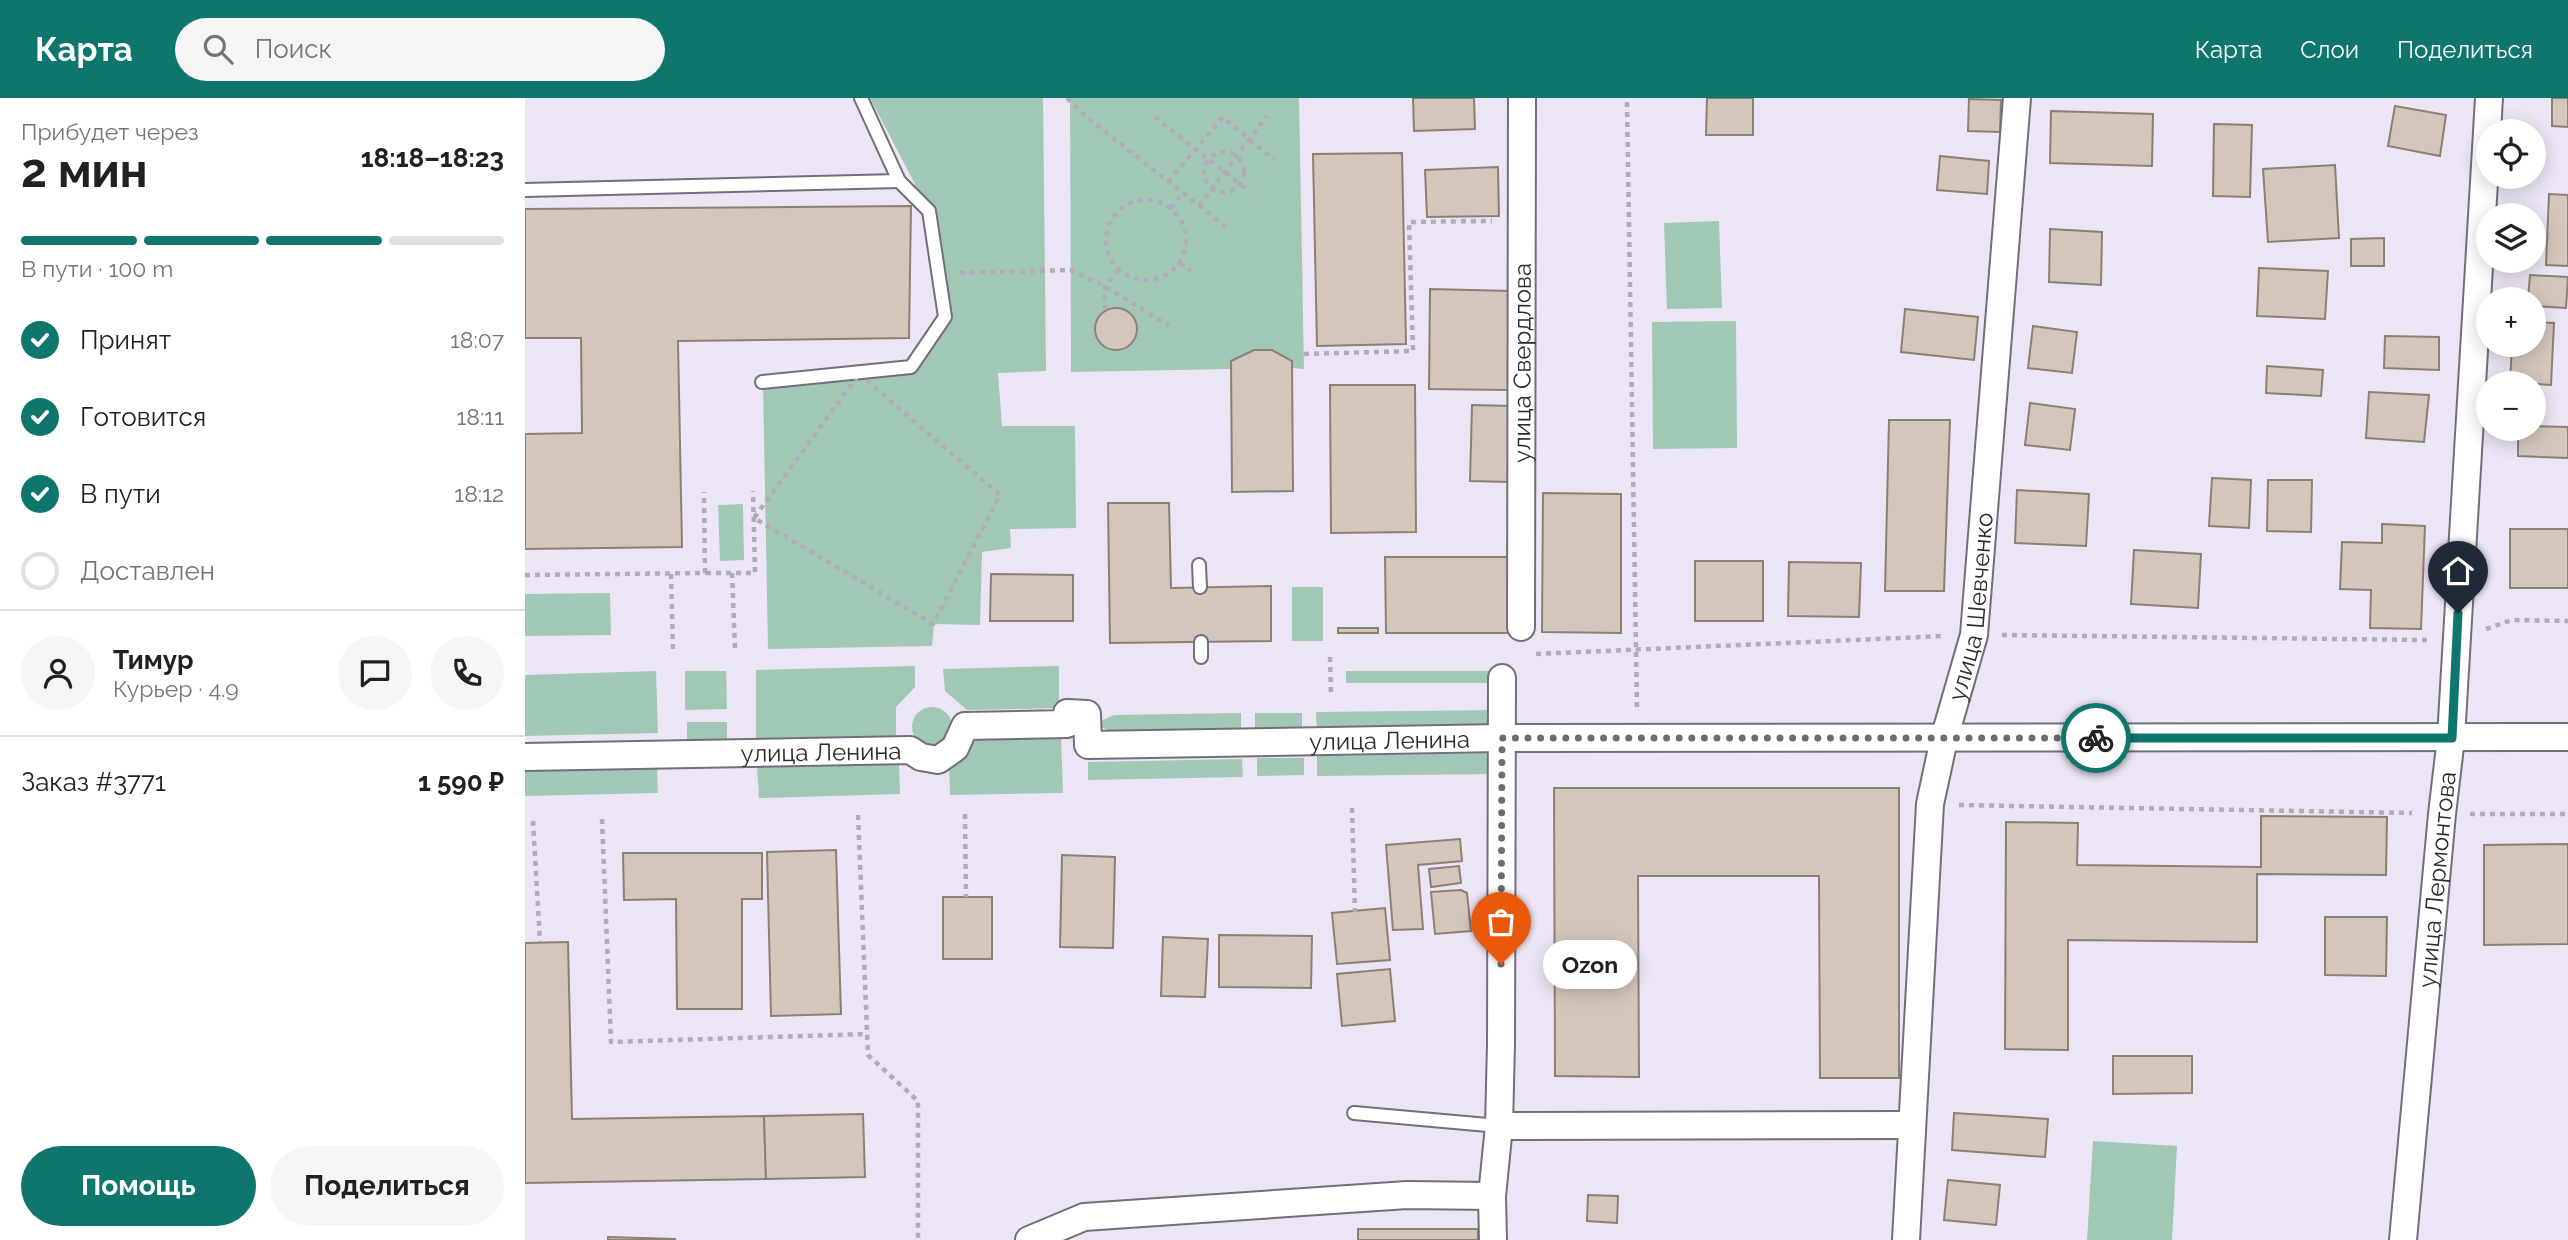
<!DOCTYPE html>
<html lang="ru">
<meta charset="utf-8">
<style>
:root{--surface:#fff;--page:#f6f6f6;--text:#202124;--muted:#757577;--line:#e0e0e0;--accent:#0f766e}
body{margin:0;font-family:Raleway,sans-serif;background:var(--page);color:var(--text);height:100vh;display:flex;flex-direction:column;font-size:26px;white-space:nowrap}
*{box-sizing:border-box;margin:0}
p{font-size:23px;color:var(--muted)}
.icon{flex:none;width:38px;height:38px;fill:none;stroke:currentColor;stroke-width:2;stroke-linecap:round;stroke-linejoin:round}
.map{position:relative;flex:1;overflow:hidden}
.details{display:flex;flex-direction:column;background:var(--surface);width:525px}
.details>*{flex:none}
.controls{position:absolute;left:1951px;top:21px;display:grid;gap:14px}
.controls a{display:grid;place-items:center;width:70px;height:70px;border-radius:50%;background:var(--surface);box-shadow:0 4px 18px #0003;font-size:35px}
.pin{position:absolute;display:grid;place-items:center;width:60px;height:60px;color:#fff;margin:-72px -30px;border-radius:50% 50% 50% 0;rotate:-45deg;box-shadow:0 0 7px #0007}
.pin .icon{rotate:45deg}
.courier{position:absolute;display:grid;place-items:center;width:70px;height:70px;margin:-35px;border:5px solid #0f766e;border-radius:50%;background:#fff;color:#222;box-shadow:0 2px 9px #0007}
.bubble{position:absolute;height:49px;border-radius:24px;background:var(--surface);box-shadow:0 4px 18px #0003;font-size:23px;font-weight:700;line-height:49px;text-align:center}
.summary em{font-style:normal;font-weight:700}
.summary div{display:flex;flex-direction:column-reverse}
.summary{display:flex;align-items:center;justify-content:space-between;height:119px;padding:0 21px}
h1{font-size:46px;font-weight:700;line-height:52px}
.bar{display:grid;grid-template-columns:repeat(4,1fr);gap:10px 7px;align-content:center;height:84px;padding:0 21px}
.bar i{height:9px;border-radius:5px;background:var(--line)}
.bar .selected{background:var(--accent)}
.bar p{grid-column:span 4}
.line{display:flex;align-items:center;gap:18px;padding:0 21px;border-top:2px solid var(--line)}
.line div{flex:1}
.round{display:grid;place-items:center;flex:none;width:74px;height:74px;border-radius:37px;background:var(--page)}
ol{padding:0 21px;list-style:none}
li{display:flex;align-items:center;gap:21px;height:77px}
li p{margin-inline-start:auto}
li .icon{padding:7px;border-radius:50%;background:var(--accent);color:#fff;stroke-width:4}
li:last-child{color:var(--muted)}
li i{width:38px;height:38px;border:4px solid var(--line);border-radius:50%}
.cta{display:flex;gap:14px;margin-top:auto;padding:14px 21px}
.cta a{flex:1;height:80px;border-radius:42px;background:var(--accent);color:#fff;font-size:28px;font-weight:700;line-height:80px;text-align:center}
.cta a+a{background:var(--page);color:var(--text)}
header{display:flex;align-items:center;gap:42px;box-sizing:border-box;height:98px;padding:0 35px;background:var(--accent);color:#fff}
header strong{font-size:33px}
nav{display:flex;gap:38px;margin-inline-start:auto;font-size:24px}
.search{width:490px;height:63px;background:var(--page);display:flex;align-items:center;gap:18px;box-sizing:border-box;padding:0 24px;border-radius:38px;color:var(--muted);font-size:26px}
main{display:flex;flex:1;min-height:0}
.map>svg:first-child{display:block}
.green{fill:#a1c8b5}
.building{fill:#d4c6ba;stroke:#8c7f74;stroke-width:2}
.lines{fill:none;stroke-linecap:round;stroke-linejoin:round}
.lane-casing{stroke:#746e7c;stroke-width:16}
.street-casing{stroke:#746e7c;stroke-width:30}
.path{stroke:#b1abb8;stroke-width:4.5;stroke-dasharray:5 5;stroke-linecap:butt}
.lane{stroke:#fff;stroke-width:12}
.street{stroke:#fff;stroke-width:26}
.done{stroke:#6f6b74;stroke-width:7;stroke-dasharray:0 12.6}
.route{stroke:#0f766e;stroke-width:9}
.labels{text-anchor:middle;dominant-baseline:central;stroke-width:7;stroke-linejoin:round;paint-order:stroke}
.street-label{font-size:24px;fill:#2c292f;stroke:#fff}
</style>
<header>
<strong>Карта</strong>
<div class="search"><svg class="icon" aria-label="search" viewBox="0 0 24 24"><circle cx="10" cy="10" r="6"/><path d="M15 15l6 6"/></svg>Поиск</div>
<nav><a>Карта</a><a>Слои</a><a>Поделиться</a></nav>
</header>
<main>
<section class="details">
<div class="summary"><div><h1>2 мин</h1><p>Прибудет через</p></div><em>18:18–18:23</em></div>
<div class="bar"><i class="selected"></i><i class="selected"></i><i class="selected"></i><i></i><p>В пути · 100 m</p></div>
<ol>
<li><svg class="icon" aria-label="check" viewBox="0 0 24 24"><path d="M5 12l5 5 9-10"/></svg>Принят<p>18:07</p></li>
<li><svg class="icon" aria-label="check" viewBox="0 0 24 24"><path d="M5 12l5 5 9-10"/></svg>Готовится<p>18:11</p></li>
<li><svg class="icon" aria-label="check" viewBox="0 0 24 24"><path d="M5 12l5 5 9-10"/></svg>В пути<p>18:12</p></li>
<li><i></i>Доставлен</li>
</ol>
<div class="line" style="height:126px"><a class="round"><svg class="icon" aria-label="person" viewBox="0 0 24 24"><circle cx="12" cy="8" r="4"/><path d="M4 21q1-7 8-7t8 7"/></svg></a><div><b>Тимур</b><p>Курьер · 4.9</p></div><a class="round"><svg class="icon" aria-label="chat" viewBox="0 0 24 24"><path d="M4 5h16v11H9l-5 4z"/></svg></a><a class="round"><svg class="icon" aria-label="phone" viewBox="0 0 24 24"><path d="M5 4h4l2 5-3 2q2 4 5 5l2-3 5 2v4C11 20 4 13 5 4z"/></svg></a></div>
<div class="line" style="height:91px"><div>Заказ #3771</div><b>1 590 ₽</b></div>
<div class="cta"><a>Помощь</a><a>Поделиться</a></div>
</section>
<div class="map">
<svg width="2043" height="1142" viewBox="0 0 2043 1142">
<rect width="100%" height="100%" fill="#ece5f5"/>
<g class="green">
<path d="M345,0H518L521,273L473,275L477,328H550L551,430L485,431L486,450L457,454L455,527L409,526L407,548L243,551L238,285L386,269L420,219L404,113Z"/>
<path d="M545,0H774L779,271L767,270V263C740,248 733,250 706,263V271L546,274Z"/>
<path d="M1194,123L1197,210L1142,211L1139,125Z"/>
<path d="M1211,223L1212,350L1128,351L1127,224Z"/>
<path d="M218,406L219,462L195,463L193,407Z"/>
<rect x="767" y="489" width="31" height="54"/>
<path d="M85,495L86,537L0,538V496Z"/>
<path d="M390,568V589L371,609V638L231,640V572Z"/>
<path d="M534,568V610L442,612L420,593L418,571Z"/>
<path d="M131,573L133,635L0,638V577Z"/>
<path d="M160,573H201L202,611L160,612Z"/>
<rect x="821" y="573" width="148" height="12"/>
<circle cx="407" cy="629" r="20"/>
<path d="M975,612L974,632L792,634L791,614Z"/>
<path d="M716,615V633L590,635L569,626L589,617Z"/>
<rect x="730" y="615" width="47" height="18"/>
<path d="M162,624H202V642L162,643Z"/>
<path d="M536,640L538,695L425,697L424,665L440,658L445,642Z"/>
<path d="M970,655V676L792,678V658Z"/>
<path d="M732,660H779V677L732,678Z"/>
<path d="M717,661L718,679L563,682V664Z"/>
<path d="M374,665L375,696L234,700L232,669Z"/>
<path d="M132,670L133,695L0,698V673Z"/>
<path d="M1568,1043L1652,1048L1647,1142H1562Z"/>
</g>
<g class="building">
<path d="M888,0H949L950,31L889,33Z"/>
<path d="M1182,0H1228V37H1181Z"/>
<path d="M2027,0H2043V29L2027,28Z"/>
<path d="M1444,1L1476,2L1475,34L1443,33Z"/>
<path d="M1870,8L1921,17L1915,58L1863,48Z"/>
<path d="M1526,13L1628,16L1627,68L1525,65Z"/>
<path d="M1689,26L1727,27L1725,99L1688,98Z"/>
<path d="M877,55L881,246L792,248L788,56Z"/>
<path d="M1415,58L1464,63L1462,96L1412,92Z"/>
<path d="M1810,67L1814,140L1743,144L1738,71Z"/>
<path d="M973,69L974,118L902,119L900,72Z"/>
<path d="M2024,96L2043,97V168L2021,167Z"/>
<path d="M386,108L384,240L153,243L157,449L0,451V336L57,335L56,240H0V111Z"/>
<path d="M1525,131L1577,134L1576,187L1524,184Z"/>
<path d="M1859,140V168H1826V141Z"/>
<path d="M1734,170L1803,173L1800,221L1732,218Z"/>
<path d="M2005,177L2043,179L2041,210L2009,208V201H2003Z"/>
<path d="M905,191L986,193L983,292L904,291Z"/>
<circle cx="591" cy="231" r="21"/>
<path d="M1380,211L1453,219L1449,262L1376,254Z"/>
<path d="M2009,224L2029,225L2026,287L1985,284L1987,247H2009Z"/>
<path d="M1508,228L1552,234L1547,275L1503,270Z"/>
<path d="M1860,238L1914,239V272L1859,270Z"/>
<path d="M729,252H747L767,263L768,393L707,394L706,263Z"/>
<path d="M1742,268L1798,272L1796,298L1741,295Z"/>
<path d="M805,287H890L891,434L806,435Z"/>
<path d="M1844,294L1904,297L1899,344L1841,340Z"/>
<path d="M1505,305L1550,311L1545,352L1500,347Z"/>
<path d="M947,307L988,308L986,384L945,383Z"/>
<path d="M1364,322H1425L1419,493H1360Z"/>
<path d="M2009,328L2043,329V360L1993,358V331H2009Z"/>
<path d="M1687,380L1726,382L1724,430L1684,428Z"/>
<path d="M1743,382H1787L1786,434L1742,433Z"/>
<path d="M1492,392L1564,396L1561,448L1490,445Z"/>
<path d="M1018,395L1096,396V535L1017,534Z"/>
<path d="M583,405H644L646,490L746,488V543L585,545Z"/>
<path d="M1857,426L1900,428L1896,531L1845,530L1846,492L1815,491L1817,444L1857,445Z"/>
<rect x="1985" y="431" width="58" height="59"/>
<path d="M1609,452L1676,456L1673,510L1606,506Z"/>
<path d="M860,459H984V535H861Z"/>
<rect x="1170" y="463" width="68" height="60"/>
<path d="M1264,464L1336,465L1334,519L1263,518Z"/>
<path d="M466,476L548,477V523H465Z"/>
<rect x="813" y="530" width="40" height="5"/>
<path d="M1029,690H1374V980H1295L1294,778H1113L1114,979L1030,978Z"/>
<path d="M1736,718L1862,719L1861,777L1732,776V844L1543,842V952L1480,951L1481,724L1553,725L1552,767L1736,769Z"/>
<path d="M935,741L937,763L893,767L898,831L868,832L861,747Z"/>
<path d="M2043,746V846L1959,847V747Z"/>
<path d="M311,752L316,916L246,918L242,754Z"/>
<path d="M98,755H237V801H217V911H152L151,801L99,802Z"/>
<path d="M537,757L590,759L588,850L535,849Z"/>
<path d="M934,768L936,785L906,789L904,771Z"/>
<path d="M936,792L942,795L946,833L910,836L906,794Z"/>
<rect x="418" y="799" width="49" height="62"/>
<path d="M860,810L865,862L812,866L807,815Z"/>
<path d="M1800,819H1862L1861,878L1800,877Z"/>
<path d="M694,837L787,838L786,890L694,889Z"/>
<path d="M638,839L683,841L680,899L636,898Z"/>
<path d="M43,844L47,1021L239,1018L241,1081L0,1085V845Z"/>
<path d="M865,871L870,923L817,928L812,876Z"/>
<path d="M1588,958H1667V995L1588,996Z"/>
<path d="M1429,1015L1523,1021L1520,1059L1427,1052Z"/>
<path d="M338,1016L340,1079L241,1081L239,1018Z"/>
<path d="M1423,1082L1475,1087L1471,1127L1419,1122Z"/>
<path d="M1063,1097L1093,1098L1092,1125L1062,1123Z"/>
<rect x="833" y="1131" width="120" height="11"/>
<path d="M83,1139L150,1141V1142H83Z"/>
</g>
<g class="lines">
<defs>
<g id="lane">
<path d="M0,92L374,83"/>
<path d="M237,284L386,269L420,219L404,113L374,83L336,0"/>
<path d="M674,467L675,489"/>
<path d="M676,544V559"/>
<path d="M829,1015L974,1028"/>
</g>
<g id="street">
<path id="s1" d="M996,529L997,0"/>
<path id="s2" d="M0,659L385,652L396,659L413,662L430,650L440,628L542,626V615L562,616L563,647L977,640L2043,639"/>
<path d="M974,1028L1387,1027"/>
<path d="M504,1142L559,1119L882,1097L967,1098"/>
<path d="M968,1142L967,1098L974,1028L976,946L977,580"/>
<path id="s3" d="M1381,1142L1405,706L1419,641L1449,537L1492,0"/>
<path id="s4" d="M1878,1142L1917,716L1926,640L1964,0"/>
</g>
</defs>
<use href="#lane" class="lane-casing"/>
<use href="#street" class="street-casing"/>
<g class="path">
<path d="M542,0L564,21L700,128"/>
<path d="M1102,4L1112,612"/>
<path d="M630,19L725,94"/>
<circle cx="699" cy="74" r="20"/>
<path d="M643,84L698,19L749,62"/>
<circle cx="621" cy="142" r="40"/>
<path d="M674,108L742,18"/>
<path d="M646,110L658,95"/>
<path d="M655,165L666,173"/>
<path d="M435,175L545,172L580,188L644,228"/>
<path d="M580,212V188L594,172"/>
<path d="M779,256L888,253L884,124L967,123"/>
<path d="M334,276L475,397L408,526L229,420Z"/>
<path d="M181,475H230L228,393"/>
<path d="M207,475L210,551"/>
<path d="M146,476L148,552"/>
<path d="M0,477L180,475L179,394"/>
<path d="M1961,531L1987,522L2043,523"/>
<path d="M1477,537L1902,542"/>
<path d="M1011,556L1419,538"/>
<path d="M805,559L806,596"/>
<path d="M1434,707L1887,715"/>
<path d="M827,710L830,814"/>
<path d="M440,716L441,799"/>
<path d="M1945,716H2043"/>
<path d="M333,717L343,957L393,1003V1142"/>
<path d="M77,721L86,944L342,936"/>
<path d="M8,723L15,844"/>
</g>
<use href="#lane" class="lane"/>
<use href="#street" class="street"/>
</g>
<g class="lines">
<path class="done" d="M976,866L977,640H1571"/>
<path class="route" d="M1571,640H1927L1933,515"/>
</g>
<g class="labels">
<g class="street-label">
<text stroke="none"><textPath href="#s1" startOffset="264">улица Свердлова</textPath></text>
<text stroke="none"><textPath href="#s3" startOffset="639">улица Шевченко</textPath></text>
<text stroke="none"><textPath href="#s2" startOffset="926">улица Ленина</textPath></text>
<text stroke="none"><textPath href="#s2" startOffset="296">улица Ленина</textPath></text>
<text stroke="none"><textPath href="#s4" startOffset="362">улица Лермонтова</textPath></text>
</g>
</g>
</svg>
<div class="controls">
<a><svg class="icon" aria-label="locate" viewBox="0 0 24 24"><circle cx="12" cy="12" r="6"/><path d="M12 2v4M12 18v4M2 12h4M18 12h4"/></svg></a>
<a><svg class="icon" aria-label="layers" viewBox="0 0 24 24"><path d="M12 4l9 5-9 5-9-5zM3 14l9 5 9-5"/></svg></a>
<a>+</a>
<a>−</a>
</div>
<div class="pin" style="left:976px;top:866px;background:#ea580c"><svg class="icon" aria-label="bag" viewBox="0 0 24 24"><path d="M5 8h14l-1 12H6zM9 8a3 3 0 0 1 6 0"/></svg></div>
<div class="pin" style="left:1933px;top:515px;background:#1f2937"><svg class="icon" aria-label="home" viewBox="0 0 24 24"><path d="M3 11l9-7 9 7M6 9v11h12V9"/></svg></div>
<div class="courier" style="left:1571px;top:640px"><svg class="icon" aria-label="bike" viewBox="0 0 24 24"><circle cx="6" cy="16" r="4"/><circle cx="18" cy="16" r="4"/><path d="M6 16l4-8h5l3 8M10 8l3 8H6M13 5h3"/></svg></div>
<div class="bubble" style="left:1018px;top:842px;width:94px">Ozon</div>
</div>
</main>
